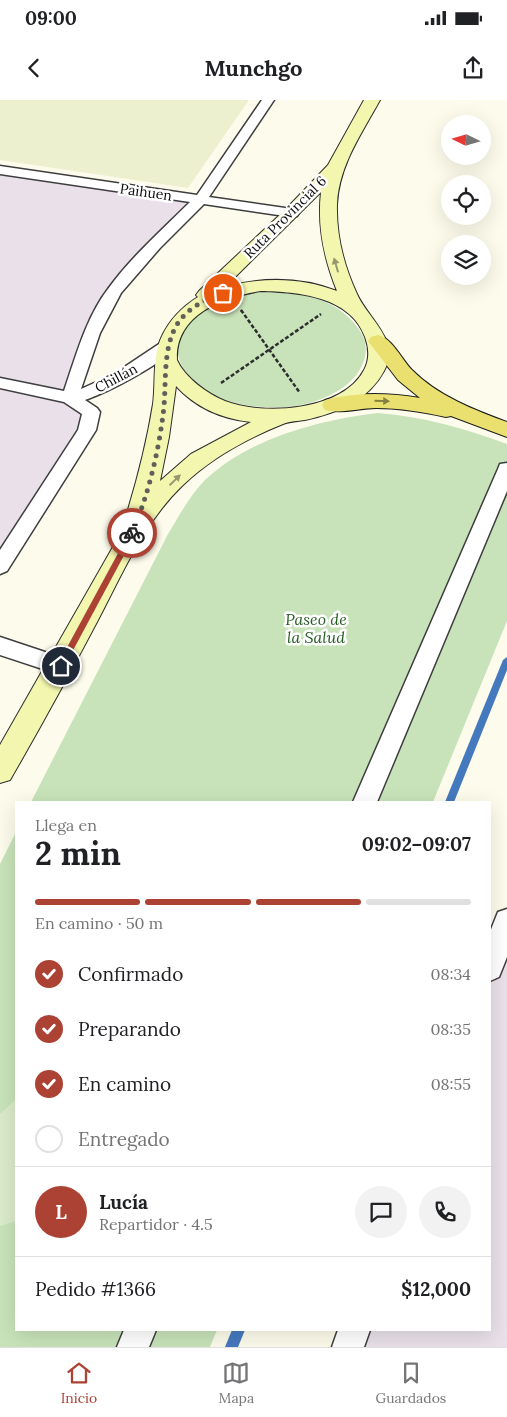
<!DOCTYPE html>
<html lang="es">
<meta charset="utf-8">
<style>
:root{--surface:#fff;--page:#f2f2f2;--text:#202124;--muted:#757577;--line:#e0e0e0;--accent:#ac4233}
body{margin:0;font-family:Lora,serif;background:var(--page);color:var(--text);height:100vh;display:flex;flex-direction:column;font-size:19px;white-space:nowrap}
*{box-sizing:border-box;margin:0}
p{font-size:16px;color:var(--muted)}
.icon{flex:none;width:28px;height:28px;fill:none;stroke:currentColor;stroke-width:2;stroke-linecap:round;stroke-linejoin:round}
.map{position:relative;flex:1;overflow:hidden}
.drawer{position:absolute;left:15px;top:701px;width:476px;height:530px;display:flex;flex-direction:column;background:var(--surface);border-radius:0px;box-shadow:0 5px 20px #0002}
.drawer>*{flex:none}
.needle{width:32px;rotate:275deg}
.tools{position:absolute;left:441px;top:15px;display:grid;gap:10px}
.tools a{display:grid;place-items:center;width:50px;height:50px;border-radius:50%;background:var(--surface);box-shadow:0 5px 20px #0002;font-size:25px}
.pin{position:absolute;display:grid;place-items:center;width:42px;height:42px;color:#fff;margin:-21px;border:2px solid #fff;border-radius:50%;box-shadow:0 1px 5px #0007}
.courier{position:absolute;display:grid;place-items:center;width:50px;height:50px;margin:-25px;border:4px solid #ac4233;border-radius:50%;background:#fff;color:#222;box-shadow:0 1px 6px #0007}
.headline em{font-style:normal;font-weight:700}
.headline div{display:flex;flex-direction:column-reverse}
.headline{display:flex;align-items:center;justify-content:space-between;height:85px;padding:0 20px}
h1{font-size:32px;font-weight:700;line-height:38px}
.bar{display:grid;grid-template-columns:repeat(4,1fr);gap:8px 5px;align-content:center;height:60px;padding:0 20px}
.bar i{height:6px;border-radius:4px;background:var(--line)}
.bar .on{background:var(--accent)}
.bar p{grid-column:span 4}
.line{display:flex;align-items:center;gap:12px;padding:0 20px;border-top:1px solid var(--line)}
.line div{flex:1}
.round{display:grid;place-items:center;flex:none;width:52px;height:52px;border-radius:26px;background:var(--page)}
ol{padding:0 20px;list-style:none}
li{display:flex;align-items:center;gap:15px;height:55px}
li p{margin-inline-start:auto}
li .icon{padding:5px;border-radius:50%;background:var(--accent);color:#fff;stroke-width:4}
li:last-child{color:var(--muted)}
li i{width:28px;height:28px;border:2px solid var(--line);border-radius:50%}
.status{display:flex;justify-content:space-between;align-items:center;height:35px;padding:0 25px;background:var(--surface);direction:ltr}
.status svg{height:14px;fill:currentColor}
header{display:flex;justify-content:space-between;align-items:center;height:65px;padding:0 20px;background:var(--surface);font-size:22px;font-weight:700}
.dock{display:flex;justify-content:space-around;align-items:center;height:70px;border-top:1px solid var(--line);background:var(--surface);font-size:14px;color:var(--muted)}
.dock a{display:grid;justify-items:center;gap:2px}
.dock .on{color:var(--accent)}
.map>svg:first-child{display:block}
.industrial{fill:#e9e0e9}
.farmland{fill:#edf0cf}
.green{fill:#c8e3b9}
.pitch{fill:#daebca}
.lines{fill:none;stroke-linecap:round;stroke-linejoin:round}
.stream{fill:#4579be;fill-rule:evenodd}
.street-casing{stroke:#3e3e3e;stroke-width:3}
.secondary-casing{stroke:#2d2d2d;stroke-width:2}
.primary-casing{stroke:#1c1c1c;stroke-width:2}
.path-far1{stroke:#2d2d2d;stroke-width:2;stroke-dasharray:3 2;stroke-linecap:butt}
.path{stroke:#2d2d2d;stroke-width:2.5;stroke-dasharray:4 2;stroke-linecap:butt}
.street{fill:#fff;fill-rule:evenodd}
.secondary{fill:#f2f6ae;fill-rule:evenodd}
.primary{fill:#e9e06f;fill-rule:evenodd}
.oneway{fill:#96986d}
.oneway2{fill:#858042}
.route{fill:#ac4233}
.done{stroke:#605f5a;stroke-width:5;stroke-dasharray:0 9}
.labels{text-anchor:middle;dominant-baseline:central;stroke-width:5;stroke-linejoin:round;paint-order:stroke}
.far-street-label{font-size:14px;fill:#0b0b0b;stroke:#fff}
.park-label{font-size:16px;font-style:italic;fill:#255b23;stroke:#fff}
</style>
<div class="status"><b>09:00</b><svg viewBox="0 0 49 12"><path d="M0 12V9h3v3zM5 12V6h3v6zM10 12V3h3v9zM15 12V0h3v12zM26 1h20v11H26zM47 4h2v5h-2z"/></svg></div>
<header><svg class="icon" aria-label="back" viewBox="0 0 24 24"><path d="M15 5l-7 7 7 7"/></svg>Munchgo<svg class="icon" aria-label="share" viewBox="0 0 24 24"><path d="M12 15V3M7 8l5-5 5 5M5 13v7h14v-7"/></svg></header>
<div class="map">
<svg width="507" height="1247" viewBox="0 0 507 1247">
<rect width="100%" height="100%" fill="#fdfcec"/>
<g class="industrial">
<path d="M0,71L200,100L114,191L70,297L91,312L0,466Z"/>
<path d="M507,821V1247H348L354,1230H490V868Z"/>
</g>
<path class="farmland" d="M0,0H249L188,88L0,60Z"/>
<g class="green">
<path d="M260,191C296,191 335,196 358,228C365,237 368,249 364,260C358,280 339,292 321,299C282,316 200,309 181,264C161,217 226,196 260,191Z"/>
<path d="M378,313C424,317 464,328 507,344V521L433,702H31L168,434C179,416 190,395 205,380C249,338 319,320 378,313Z"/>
<path d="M16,732V1230H217L210,1247H0V764Z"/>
</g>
<path class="pitch" d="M16,999V1121L0,1126V1014Z"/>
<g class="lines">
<g class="stream">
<path d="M507,557V570L454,702H445L503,560Z"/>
<path d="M232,1230H245L238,1247H225Z"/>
</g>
<defs>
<g id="street">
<path d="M262,0H274L209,97L292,109L297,110L299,113L297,116L292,117L204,104L160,148L121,193L100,233L81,289L114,274L162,242L168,241L174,242L176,246C165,263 106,293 85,300L97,308L100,312L96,330L7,471L0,474V450L78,330L82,314L64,302L0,288V278L64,291C76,256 86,218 108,189C131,157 162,130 190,102L0,74V66L197,95Z"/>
<path d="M507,363V391L377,702H353L498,369L500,364Z"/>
<path d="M0,537L69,560L72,566L69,572L61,575L0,555Z"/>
<path d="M507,809V857L499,877L490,881V832L498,812Z"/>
<path d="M124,1230H156L149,1247H117Z"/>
<path d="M338,1230H370L364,1247H332Z"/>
</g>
<path id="secondary" d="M364,0H380C362,33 339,65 337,104C336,135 344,166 357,194C368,219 401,240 384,271C368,301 337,313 305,320C298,321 290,321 283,324C248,338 210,359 183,385C143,423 122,475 97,522C69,575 40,628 10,680L0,683V645L130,417L127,413C138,377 147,341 153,304C156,283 152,256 162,236C170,219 182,207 198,197L196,195L199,191L286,109L328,65ZM321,92C317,127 324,159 337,191C301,177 262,177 225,187ZM261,191C298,192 350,196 365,237C369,248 370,259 364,270C343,311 263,316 225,301C208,294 185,278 177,260C175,214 224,197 261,191ZM176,286C195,307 222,319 251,322L191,354L160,381L169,337Z"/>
<path id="primary" d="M378,235C392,238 402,260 412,270C438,296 474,310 507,322V337L451,316L446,317C423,312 400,308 376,308C360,308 341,314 325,310L322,305L325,300C356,292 389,293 420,298L398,280L368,241L371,237Z"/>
</defs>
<use href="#street" class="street-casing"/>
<use href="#secondary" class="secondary-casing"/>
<use href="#primary" class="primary-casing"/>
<path class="path-far1" d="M241,210L242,212"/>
<g class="path">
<path d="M241,210L300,293"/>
<path d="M221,283L321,214"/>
</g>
<use href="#street" class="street"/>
<use href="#secondary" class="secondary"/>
<use href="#primary" class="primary"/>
</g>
<defs><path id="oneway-solid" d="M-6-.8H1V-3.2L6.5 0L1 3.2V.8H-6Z" transform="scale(1.25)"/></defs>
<g class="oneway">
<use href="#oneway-solid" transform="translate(336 165) rotate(-106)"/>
<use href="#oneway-solid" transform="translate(175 380) rotate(-44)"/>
</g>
<use class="oneway2" href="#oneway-solid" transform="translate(382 301) rotate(1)"/>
<path class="route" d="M132,430L136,433L63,569H58V564L129,433Z"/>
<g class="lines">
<path class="done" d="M132,433C148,396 158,354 163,315C167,287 162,254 175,228C184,210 205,199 223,193"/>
</g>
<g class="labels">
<g class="far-street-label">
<text transform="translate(146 92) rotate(8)">Paihuen</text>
<text transform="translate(285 117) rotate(-45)">Ruta Provincial 6</text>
<text transform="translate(116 278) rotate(-28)">Chillán</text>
</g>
<g class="park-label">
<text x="316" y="519">Paseo de<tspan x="316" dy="18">la Salud</tspan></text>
</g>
</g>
</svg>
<div class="tools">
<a><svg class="needle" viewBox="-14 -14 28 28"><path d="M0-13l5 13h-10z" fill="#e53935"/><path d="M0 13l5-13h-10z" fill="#757577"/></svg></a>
<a><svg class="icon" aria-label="locate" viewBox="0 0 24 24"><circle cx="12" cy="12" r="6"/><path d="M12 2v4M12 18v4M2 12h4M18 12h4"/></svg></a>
<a><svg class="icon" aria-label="layers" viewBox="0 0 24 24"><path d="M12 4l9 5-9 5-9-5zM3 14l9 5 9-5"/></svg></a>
</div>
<div class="pin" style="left:223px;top:193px;background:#ea580c"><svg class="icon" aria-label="bag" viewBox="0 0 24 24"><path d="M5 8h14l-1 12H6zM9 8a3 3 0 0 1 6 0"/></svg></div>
<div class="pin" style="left:61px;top:566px;background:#1f2937"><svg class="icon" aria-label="home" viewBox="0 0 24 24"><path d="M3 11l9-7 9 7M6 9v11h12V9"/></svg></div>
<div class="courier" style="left:132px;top:433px"><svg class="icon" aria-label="bike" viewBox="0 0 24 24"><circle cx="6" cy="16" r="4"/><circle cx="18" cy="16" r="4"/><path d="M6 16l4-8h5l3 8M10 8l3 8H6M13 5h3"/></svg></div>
<section class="drawer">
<div class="headline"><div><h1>2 min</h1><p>Llega en</p></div><em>09:02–09:07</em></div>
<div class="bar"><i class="on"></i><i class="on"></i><i class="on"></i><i></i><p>En camino · 50 m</p></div>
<ol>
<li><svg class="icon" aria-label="check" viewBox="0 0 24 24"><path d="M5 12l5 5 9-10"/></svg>Confirmado<p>08:34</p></li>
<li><svg class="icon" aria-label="check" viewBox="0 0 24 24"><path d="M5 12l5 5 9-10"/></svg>Preparando<p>08:35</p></li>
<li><svg class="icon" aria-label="check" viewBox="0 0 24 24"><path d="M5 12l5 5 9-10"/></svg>En camino<p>08:55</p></li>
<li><i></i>Entregado</li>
</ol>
<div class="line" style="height:90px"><b class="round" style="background:var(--accent);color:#fff">L</b><div><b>Lucía</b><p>Repartidor · 4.5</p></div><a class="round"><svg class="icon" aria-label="chat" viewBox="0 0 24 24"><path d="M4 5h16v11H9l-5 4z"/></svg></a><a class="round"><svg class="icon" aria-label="phone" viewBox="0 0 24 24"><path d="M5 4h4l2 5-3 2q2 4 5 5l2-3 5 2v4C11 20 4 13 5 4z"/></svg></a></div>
<div class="line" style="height:65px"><div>Pedido #1366</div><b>$12,000</b></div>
</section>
</div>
<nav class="dock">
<a class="on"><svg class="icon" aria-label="home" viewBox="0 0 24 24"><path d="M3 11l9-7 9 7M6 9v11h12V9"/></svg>Inicio</a>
<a><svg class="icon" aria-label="map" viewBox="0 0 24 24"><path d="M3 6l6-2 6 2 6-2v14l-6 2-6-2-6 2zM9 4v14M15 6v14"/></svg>Mapa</a>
<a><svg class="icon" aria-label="saved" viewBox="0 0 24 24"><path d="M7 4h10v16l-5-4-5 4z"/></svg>Guardados</a>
</nav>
